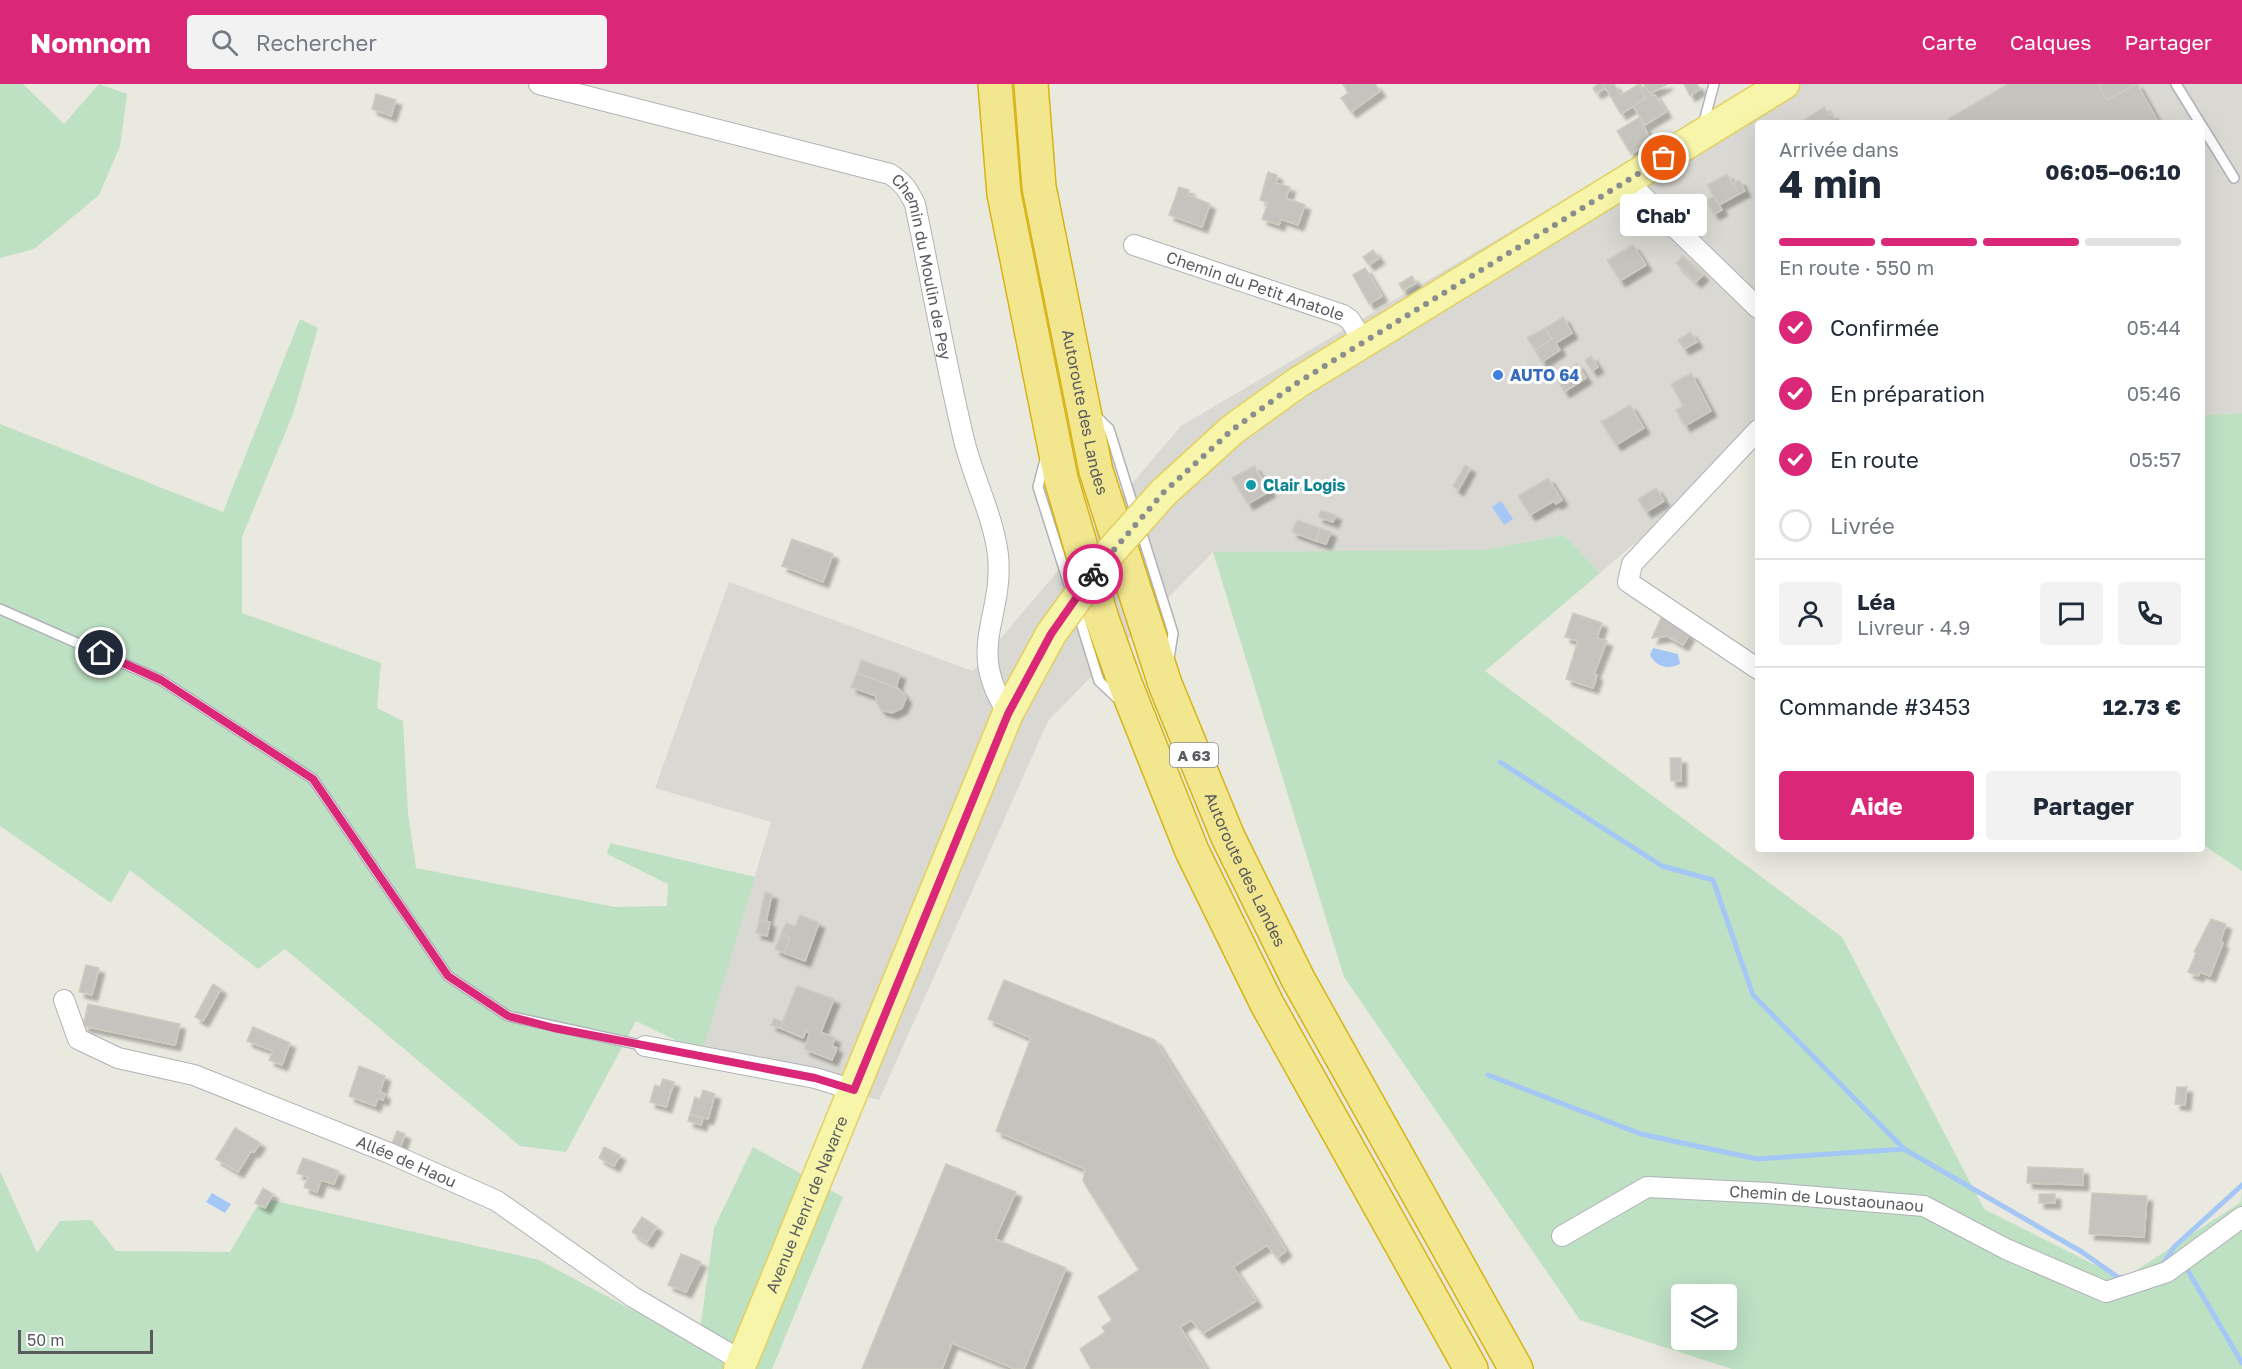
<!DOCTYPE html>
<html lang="fr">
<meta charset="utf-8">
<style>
:root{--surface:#fff;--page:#f2f2f3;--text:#1f2937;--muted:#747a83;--line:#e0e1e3;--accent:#db2777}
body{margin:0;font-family:"Golos Text",sans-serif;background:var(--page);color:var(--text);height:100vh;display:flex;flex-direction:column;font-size:22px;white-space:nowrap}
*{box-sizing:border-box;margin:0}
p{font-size:20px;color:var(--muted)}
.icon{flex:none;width:33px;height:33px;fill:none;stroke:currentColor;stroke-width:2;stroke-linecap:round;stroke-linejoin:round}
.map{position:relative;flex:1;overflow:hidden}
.details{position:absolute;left:1755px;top:36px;width:450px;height:732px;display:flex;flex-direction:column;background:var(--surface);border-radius:6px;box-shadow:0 6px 24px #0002}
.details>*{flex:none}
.tools{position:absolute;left:1671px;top:1200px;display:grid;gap:12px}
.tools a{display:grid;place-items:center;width:66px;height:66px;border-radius:6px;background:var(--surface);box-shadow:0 6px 24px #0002;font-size:30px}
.scale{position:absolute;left:18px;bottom:15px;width:135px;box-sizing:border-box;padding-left:6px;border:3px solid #595b60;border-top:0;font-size:16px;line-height:21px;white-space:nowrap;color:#595b60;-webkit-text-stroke:4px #fff;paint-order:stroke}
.pin{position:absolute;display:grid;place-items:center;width:51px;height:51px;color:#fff;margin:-26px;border:3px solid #fff;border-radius:50%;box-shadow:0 2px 6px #0007}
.courier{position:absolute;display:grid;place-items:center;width:60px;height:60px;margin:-30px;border:4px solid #db2777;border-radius:50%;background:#fff;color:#222;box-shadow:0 2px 8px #0007}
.bubble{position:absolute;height:42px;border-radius:6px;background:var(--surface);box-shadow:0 6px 24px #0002;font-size:20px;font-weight:700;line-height:42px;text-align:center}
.summary em{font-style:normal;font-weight:700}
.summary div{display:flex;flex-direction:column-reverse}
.summary{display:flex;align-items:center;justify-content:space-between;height:102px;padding:0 24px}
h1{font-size:39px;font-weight:700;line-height:45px}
.bar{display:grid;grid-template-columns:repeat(4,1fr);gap:9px 6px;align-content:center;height:72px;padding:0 24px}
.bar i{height:8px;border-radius:4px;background:var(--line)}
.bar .active{background:var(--accent)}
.bar p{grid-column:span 4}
.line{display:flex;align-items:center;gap:15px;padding:0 24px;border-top:2px solid var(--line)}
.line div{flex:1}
.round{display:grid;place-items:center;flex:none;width:63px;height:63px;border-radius:6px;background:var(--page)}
ol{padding:0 24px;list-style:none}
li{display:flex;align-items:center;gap:18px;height:66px}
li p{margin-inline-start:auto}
li .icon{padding:6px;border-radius:50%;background:var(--accent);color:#fff;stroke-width:4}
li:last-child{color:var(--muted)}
li i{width:33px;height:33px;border:3px solid var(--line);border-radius:50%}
.button{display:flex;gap:12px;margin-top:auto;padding:12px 24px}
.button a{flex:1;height:69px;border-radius:6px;background:var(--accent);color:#fff;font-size:24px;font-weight:700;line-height:69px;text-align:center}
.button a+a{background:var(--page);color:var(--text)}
header{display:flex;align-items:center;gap:36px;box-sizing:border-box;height:84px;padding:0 30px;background:var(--accent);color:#fff}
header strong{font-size:28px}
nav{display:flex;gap:33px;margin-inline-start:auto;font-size:21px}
.search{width:420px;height:54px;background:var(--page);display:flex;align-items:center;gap:15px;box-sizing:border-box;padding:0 21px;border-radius:6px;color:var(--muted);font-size:22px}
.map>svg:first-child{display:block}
.industrial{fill:#d9d8d2}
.green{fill:#bee0c3;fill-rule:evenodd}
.water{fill:#a4c7f6}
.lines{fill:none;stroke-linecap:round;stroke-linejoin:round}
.stream{stroke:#a4c7f6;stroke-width:5}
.building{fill:#c6c3be;stroke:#ceccbf;stroke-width:1.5;filter:url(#shadow)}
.service-casing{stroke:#b1b2b7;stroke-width:12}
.minor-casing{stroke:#b1b2b7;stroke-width:22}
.primary-casing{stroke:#e3d060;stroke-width:33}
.motorway-casing{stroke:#d6b415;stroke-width:36}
.service{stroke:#fff;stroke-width:9}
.minor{stroke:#fff;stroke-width:20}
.primary{stroke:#f7f5a9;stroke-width:30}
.motorway{stroke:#f2e78f;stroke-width:33}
.primary-bridge-casing{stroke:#e3d060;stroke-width:33;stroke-linecap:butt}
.primary-bridge{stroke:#f7f5a9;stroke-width:30}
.done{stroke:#8c8d8d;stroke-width:6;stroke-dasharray:0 10.8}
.route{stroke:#db2777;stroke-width:8}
.shop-dot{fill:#3f7fe0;stroke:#fff;stroke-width:2}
.culture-dot{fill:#0f9aa8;stroke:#fff;stroke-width:2}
.labels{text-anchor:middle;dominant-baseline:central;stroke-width:6;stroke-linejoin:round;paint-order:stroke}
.shield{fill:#fff;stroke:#8b8c90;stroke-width:1.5}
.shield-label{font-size:15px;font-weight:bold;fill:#595b60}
.street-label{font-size:16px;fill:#595b60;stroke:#fff}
.shop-label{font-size:16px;font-weight:bold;fill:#366cbe;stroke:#fff;text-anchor:start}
.culture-label{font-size:16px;font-weight:bold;fill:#0d838f;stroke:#fff;text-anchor:start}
</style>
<header>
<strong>Nomnom</strong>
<div class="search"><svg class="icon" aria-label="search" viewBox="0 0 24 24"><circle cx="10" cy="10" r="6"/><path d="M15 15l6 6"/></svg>Rechercher</div>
<nav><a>Carte</a><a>Calques</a><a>Partager</a></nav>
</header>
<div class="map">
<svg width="2242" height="1285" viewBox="0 0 2242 1285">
<defs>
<filter id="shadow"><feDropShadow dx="5.5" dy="5.5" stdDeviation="1.5" flood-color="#0004"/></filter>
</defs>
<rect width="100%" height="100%" fill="#eae9e0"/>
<path class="industrial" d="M1760,0H2242V329L2202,331V39H1758V354L1600,489L1564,451L1483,466L1213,468L1048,637L879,1016L702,969L771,738L655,704L729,498L973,587L1181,342Z"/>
<g class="green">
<path d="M0,0H23L64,40L99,0L127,10L120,62L99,111L34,165L0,174Z"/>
<path d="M300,235L318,244L293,330L242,453V529L381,579L377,624L403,637L408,729L416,784L615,823L667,822L668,800L607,770L610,759L755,793L702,969L636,937L566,1068L520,1062L285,865L258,885L130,786L111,819L0,742V340L223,428Z"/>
<path d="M2242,329V787L2202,760V331Z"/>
<path d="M1564,451L1600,489L1485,587L1842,853L1984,1125L2123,1195L2241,1118L2242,1104V1285H1732L1580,1236L1344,893L1213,468L1483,466ZM1682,1210H1726V1256H1682Z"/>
<path d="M753,1063L843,1113L772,1285H0V1087L37,1169L60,1137L91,1136L116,1167L230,1168L262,1114L539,1176L698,1261L714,1144Z"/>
</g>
<g class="water">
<path d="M1501,417L1513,435L1504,441L1492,423Z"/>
<path d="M1653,564L1678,570L1680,580C1668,586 1656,583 1650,571Z"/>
<path d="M212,1109L231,1120L225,1129L206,1118Z"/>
</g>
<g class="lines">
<g class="stream">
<path d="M1500,678L1662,782L1713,796L1753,911L1904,1065"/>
<path d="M1488,991L1641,1050L1757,1075L1904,1065L2082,1168L2119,1194L2123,1193"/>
<path d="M2161,1183L2174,1163L2242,1101"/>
<path d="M2188,1187L2242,1279"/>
</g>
</g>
<g class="building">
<path d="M1343,0H1375L1380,7L1351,28L1341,14L1348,9Z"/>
<path d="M1598,0H1603L1605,4L1596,9L1593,4Z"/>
<path d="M1603,0H1614L1621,11L1638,1L1646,14L1621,30Z"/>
<path d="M1640,0L1643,4L1645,2L1652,12L1655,11L1666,28L1645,41L1633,22L1646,14L1638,1Z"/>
<path d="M1644,0H1667L1650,10Z"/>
<path d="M1684,0H1697L1700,5L1690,12Z"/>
<path d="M2008,0H2098L2107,16L2137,0L2159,39H1950L1948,35Z"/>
<path d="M2098,0H2135L2107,16Z"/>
<path d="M376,10L396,16L391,32L372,25Z"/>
<path d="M1824,23L1829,31L1832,30L1835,35L1833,39H1806L1804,36Z"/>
<path d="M1640,33L1651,58L1631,70L1617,47Z"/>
<path d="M1268,88L1277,91L1276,99L1290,103L1286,114L1305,121L1298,141L1281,135L1279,141L1262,135L1268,119L1260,116Z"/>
<path d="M1727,90L1739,110L1719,121L1707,101Z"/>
<path d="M1739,96L1745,107L1739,110L1733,99Z"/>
<path d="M1179,103L1189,106L1188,111L1210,120L1202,143L1169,131Z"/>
<path d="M1714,112L1722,126L1714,130L1706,117Z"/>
<path d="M1633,161L1646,181L1620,197L1607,176Z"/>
<path d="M1373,166L1379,174L1369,181L1363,173Z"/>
<path d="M1683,172L1703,191L1696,198L1676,179Z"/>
<path d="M1365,184L1382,212L1369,220L1353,191Z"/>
<path d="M1412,192L1416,199L1403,206L1399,200Z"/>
<path d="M1563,233L1572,249L1556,259L1560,266L1542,278L1535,266L1552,255L1545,244Z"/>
<path d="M1545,244L1552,255L1535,266L1527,254Z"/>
<path d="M1690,248L1697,258L1684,265L1678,256Z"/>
<path d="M1591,272L1598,283L1592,287L1585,276Z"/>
<path d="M1577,280L1586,294L1564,308L1556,293Z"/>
<path d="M1691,289L1711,327L1685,342L1676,326L1683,322L1671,300Z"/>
<path d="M1630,321L1644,344L1616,361L1601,338Z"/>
<path d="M1465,381L1470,384L1458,406L1453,402Z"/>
<path d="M1254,382L1270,407L1248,420L1232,394Z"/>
<path d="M1548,394L1562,416L1556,420L1554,417L1530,431L1518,412Z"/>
<path d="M1656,404L1664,417L1646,428L1638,415Z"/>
<path d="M1321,426L1336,431L1333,438L1318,433Z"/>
<path d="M1297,436L1320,444L1316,457L1292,448Z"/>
<path d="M1320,444L1331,448L1326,460L1316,457Z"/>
<path d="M792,455L833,470L823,498L782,482Z"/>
<path d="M1573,529L1602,539L1597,554L1607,557L1594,590L1597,591L1593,604L1566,595L1578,557L1565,553Z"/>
<path d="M1662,532L1689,551L1683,561L1667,552L1652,554Z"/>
<path d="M861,576L900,590L896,604L857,589Z"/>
<path d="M857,589L899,605L906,614L902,624L892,629L881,626L877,620L876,612L851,603Z"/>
<path d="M1670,674H1681V697H1671Z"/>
<path d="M765,808L772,810L766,838L759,836Z"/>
<path d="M800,831L819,839L805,877L784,869L790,854L781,850L786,839L795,842Z"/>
<path d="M2211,835L2226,840L2220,858L2223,859L2210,892L2200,888L2198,892L2188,888L2196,869L2194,868Z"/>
<path d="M759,836L770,838L767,852L756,849Z"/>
<path d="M781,850L790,854L784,869L775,865Z"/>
<path d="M86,881L99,884L92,911L79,908Z"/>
<path d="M1004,896L1155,956L1286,1167L1277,1174L1267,1161L1233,1183L1256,1217L1203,1249L1191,1236L1180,1243L1206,1285H1091L1080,1265L1105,1248L1102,1243L1112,1236L1098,1213L1139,1186L1083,1097L1085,1085L996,1047L1031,954L988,935Z"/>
<path d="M213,900L221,905L203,937L195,933Z"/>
<path d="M797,902L834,915L821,948L835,954L832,962L837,964L832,976L804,965L810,949L806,947L803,954L780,944Z"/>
<path d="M88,920L180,940L175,961L83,942Z"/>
<path d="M774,934L783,938L780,944L771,941Z"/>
<path d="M253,943L290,959L282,981L269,976L273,967L247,957Z"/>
<path d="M359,982L385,992L380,1008L385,1010L383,1016L378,1014L375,1022L349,1012Z"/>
<path d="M663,995L674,998L666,1023L650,1018L655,1001L660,1003Z"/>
<path d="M2177,1003H2187L2185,1021L2175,1020Z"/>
<path d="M703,1006L715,1010L708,1035L690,1030L695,1013L700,1015Z"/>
<path d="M690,1030L703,1034L701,1041L688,1037Z"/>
<path d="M235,1044L260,1059L254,1068L251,1067L238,1088L216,1075Z"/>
<path d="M397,1047L405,1050L400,1064L391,1062Z"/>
<path d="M604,1063L620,1071L614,1082L599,1074Z"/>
<path d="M303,1074L339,1087L334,1100L321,1096L317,1108L304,1103L308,1093L297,1089Z"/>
<path d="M946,1080L1016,1108L995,1155L1066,1184L1024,1285H1015L952,1259L942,1285H862Z"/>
<path d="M2028,1083L2083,1085V1101L2027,1099Z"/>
<path d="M263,1104L273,1110L265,1124L255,1119Z"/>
<path d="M2092,1109L2147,1112L2144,1153L2089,1150Z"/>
<rect x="2039" y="1110" width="16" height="9"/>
<path d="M642,1133L657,1143L647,1158L632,1148Z"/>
<path d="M681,1170L701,1178L686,1208L668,1201Z"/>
</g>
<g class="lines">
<defs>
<g id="service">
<path d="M2176,0L2200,39"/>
<path d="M1703,41L1714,0"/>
<path d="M2202,42L2234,94"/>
<path d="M1095,331L1109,345L1173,549L1169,574"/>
<path d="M1045,376L1038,403L1072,510"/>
<path d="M0,525L161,596L313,695L448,892L508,932L645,962"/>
<path d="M1077,526L1099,597L1118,615"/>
</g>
<g id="minor">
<path id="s1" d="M539,0L890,90C903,98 908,106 915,120C931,197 945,275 963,352C972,392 993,430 998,471C1004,535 965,564 1008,629"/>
<path d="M1627,97L1758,224"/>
<path id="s2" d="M1134,161L1343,231L1350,236L1363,257"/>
<path d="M1758,346L1632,480L1628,498L1758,585"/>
<path id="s3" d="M64,916L78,955L118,974L194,991L389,1069L497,1117L633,1213L742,1277"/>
<path d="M645,962L815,994L854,1006"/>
<path id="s4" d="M1562,1152L1647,1103L1768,1109L1924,1122L2006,1165L2106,1208L2167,1188L2242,1133"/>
</g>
<g id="primary">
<path d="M1163,409L1232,346L1297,299L1784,0"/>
<path id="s5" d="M739,1285L1008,629L1051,550"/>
</g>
<g id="motorway">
<path d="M995,0L1004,110L1061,395L1102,535L1126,602L1192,767L1267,920L1471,1285"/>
<path id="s6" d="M1031,0L1039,103L1096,387L1165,600L1228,753L1298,895L1516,1285"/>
</g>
</defs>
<use href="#service" class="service-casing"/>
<use href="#minor" class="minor-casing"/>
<use href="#primary" class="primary-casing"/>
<use href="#motorway" class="motorway-casing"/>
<use href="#service" class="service"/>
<use href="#minor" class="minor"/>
<use href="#primary" class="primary"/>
<use href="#motorway" class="motorway"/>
<defs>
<path id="primary-bridge" d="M1051,550L1112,466L1163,409"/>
</defs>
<use href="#primary-bridge" class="primary-bridge-casing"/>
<use href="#primary-bridge" class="primary-bridge"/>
</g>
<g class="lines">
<path class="done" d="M1093,490L1163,409L1232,346L1297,299L1664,74"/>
<path class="route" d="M101,569L161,596L313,695L448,892L508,932L554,944L815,994L854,1006L1008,630L1051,550L1093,490"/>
</g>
<circle class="shop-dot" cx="1498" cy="291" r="6"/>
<circle class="culture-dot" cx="1251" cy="401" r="6"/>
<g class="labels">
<rect class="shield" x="1170" y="659" width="48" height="24" rx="4.5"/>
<g class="shield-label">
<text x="1194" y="671">A 63</text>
</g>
<g class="street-label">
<text stroke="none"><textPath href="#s1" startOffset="464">Chemin du Moulin de Pey</textPath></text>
<text stroke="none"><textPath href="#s2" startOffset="128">Chemin du Petit Anatole</textPath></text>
<text stroke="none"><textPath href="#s6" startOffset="333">Autoroute des Landes</textPath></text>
<text stroke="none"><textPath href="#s6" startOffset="819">Autoroute des Landes</textPath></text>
<text stroke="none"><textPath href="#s3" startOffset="393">Allée de Haou</textPath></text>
<text stroke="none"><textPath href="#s4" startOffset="278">Chemin de Loustaounaou</textPath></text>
<text stroke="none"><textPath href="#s5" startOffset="178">Avenue Henri de Navarre</textPath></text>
</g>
<g class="shop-label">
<text x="1510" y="291">AUTO 64</text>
</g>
<g class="culture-label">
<text x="1263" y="401">Clair Logis</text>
</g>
</g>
</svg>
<div class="tools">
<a><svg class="icon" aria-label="layers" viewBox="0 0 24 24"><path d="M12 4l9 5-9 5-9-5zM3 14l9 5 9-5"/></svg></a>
</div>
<div class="scale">50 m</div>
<div class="pin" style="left:1664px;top:74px;background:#ea580c"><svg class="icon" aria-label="bag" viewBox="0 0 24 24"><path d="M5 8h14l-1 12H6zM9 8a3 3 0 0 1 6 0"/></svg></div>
<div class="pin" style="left:101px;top:569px;background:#1f2937"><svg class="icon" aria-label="home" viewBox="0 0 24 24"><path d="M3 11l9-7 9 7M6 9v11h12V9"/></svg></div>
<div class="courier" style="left:1093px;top:490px"><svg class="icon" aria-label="bike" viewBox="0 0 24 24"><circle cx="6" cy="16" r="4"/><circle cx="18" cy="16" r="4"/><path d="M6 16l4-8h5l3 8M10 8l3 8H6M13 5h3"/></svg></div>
<div class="bubble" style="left:1620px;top:110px;width:87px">Chab'</div>
<section class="details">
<div class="summary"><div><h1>4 min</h1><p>Arrivée dans</p></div><em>06:05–06:10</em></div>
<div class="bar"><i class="active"></i><i class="active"></i><i class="active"></i><i></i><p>En route · 550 m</p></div>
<ol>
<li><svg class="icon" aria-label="check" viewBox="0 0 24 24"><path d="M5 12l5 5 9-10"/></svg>Confirmée<p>05:44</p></li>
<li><svg class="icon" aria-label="check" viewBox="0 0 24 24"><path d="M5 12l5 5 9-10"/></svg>En préparation<p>05:46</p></li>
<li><svg class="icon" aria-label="check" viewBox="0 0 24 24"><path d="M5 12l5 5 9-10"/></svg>En route<p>05:57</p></li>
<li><i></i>Livrée</li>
</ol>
<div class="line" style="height:108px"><a class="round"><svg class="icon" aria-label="person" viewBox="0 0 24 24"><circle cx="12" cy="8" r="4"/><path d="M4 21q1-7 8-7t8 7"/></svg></a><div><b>Léa</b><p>Livreur · 4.9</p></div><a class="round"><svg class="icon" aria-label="chat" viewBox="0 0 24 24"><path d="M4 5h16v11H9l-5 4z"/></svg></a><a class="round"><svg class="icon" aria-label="phone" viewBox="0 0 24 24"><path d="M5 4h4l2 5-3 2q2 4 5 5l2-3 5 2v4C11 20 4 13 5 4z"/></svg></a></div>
<div class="line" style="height:78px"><div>Commande #3453</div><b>12.73 €</b></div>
<div class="button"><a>Aide</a><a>Partager</a></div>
</section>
</div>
